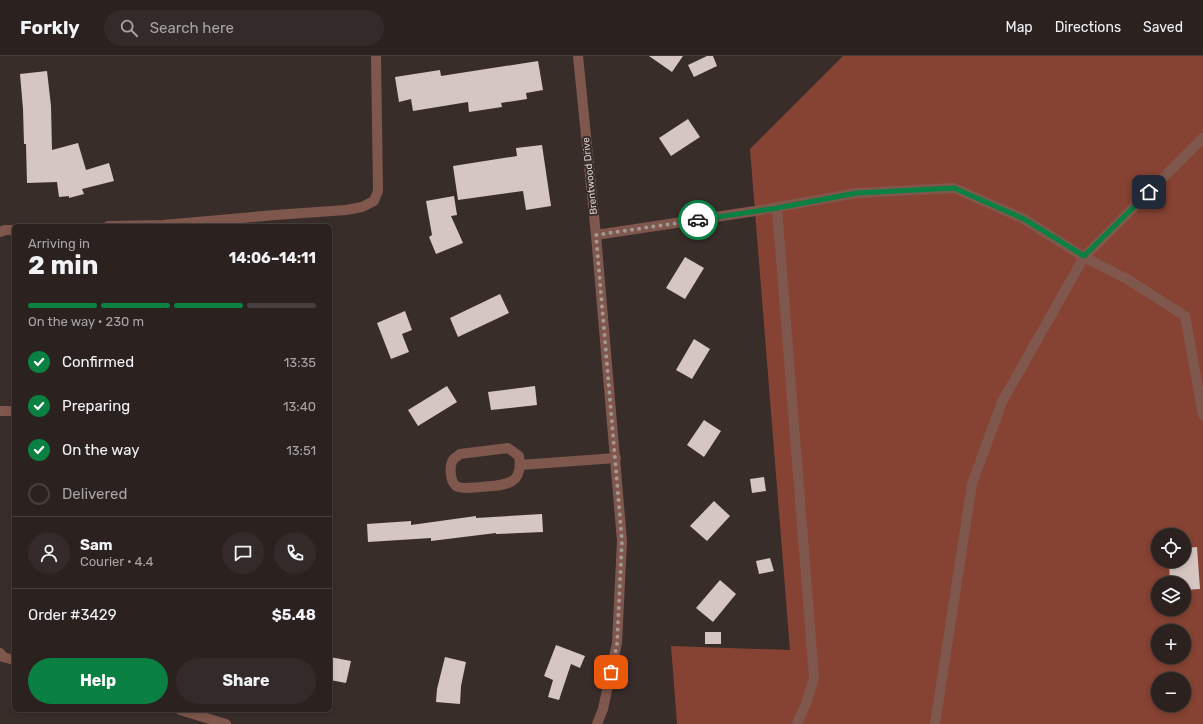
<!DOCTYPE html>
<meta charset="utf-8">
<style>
:root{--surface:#2b2220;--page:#332a29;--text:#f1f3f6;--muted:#a6a4a5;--line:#473f3e;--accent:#0b8043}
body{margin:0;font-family:Rubik,sans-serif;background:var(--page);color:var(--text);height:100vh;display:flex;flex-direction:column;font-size:15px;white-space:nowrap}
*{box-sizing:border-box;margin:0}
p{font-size:13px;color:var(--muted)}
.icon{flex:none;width:22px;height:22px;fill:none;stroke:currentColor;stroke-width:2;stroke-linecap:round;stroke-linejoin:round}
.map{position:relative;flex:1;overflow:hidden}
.sheet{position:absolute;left:12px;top:168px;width:320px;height:488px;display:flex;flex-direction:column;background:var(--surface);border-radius:6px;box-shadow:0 2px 6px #0003,0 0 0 1px var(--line)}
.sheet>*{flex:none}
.buttons{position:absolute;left:1151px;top:472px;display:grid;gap:8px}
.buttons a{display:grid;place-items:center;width:40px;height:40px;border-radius:50%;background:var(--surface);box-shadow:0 2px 6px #0003,0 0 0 1px var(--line);font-size:20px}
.pin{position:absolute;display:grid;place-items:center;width:34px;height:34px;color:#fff;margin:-17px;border-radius:8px;box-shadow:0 2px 6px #0006}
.courier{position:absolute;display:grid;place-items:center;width:40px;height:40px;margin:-20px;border:3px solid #0b8043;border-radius:50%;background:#fff;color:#222;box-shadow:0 1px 5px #0007}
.head em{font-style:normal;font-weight:700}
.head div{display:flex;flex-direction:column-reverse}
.head{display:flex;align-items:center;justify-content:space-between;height:68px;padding:0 16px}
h1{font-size:26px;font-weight:700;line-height:30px}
.bar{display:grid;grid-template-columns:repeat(4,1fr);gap:6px 4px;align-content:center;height:48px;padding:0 16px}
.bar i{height:5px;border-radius:3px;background:var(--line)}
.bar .selected{background:var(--accent)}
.bar p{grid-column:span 4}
.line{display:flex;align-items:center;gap:10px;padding:0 16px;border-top:1px solid var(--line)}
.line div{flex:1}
.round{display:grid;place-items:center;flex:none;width:42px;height:42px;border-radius:21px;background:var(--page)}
ol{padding:0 16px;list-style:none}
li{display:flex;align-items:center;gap:12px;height:44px}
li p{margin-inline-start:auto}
li .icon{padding:4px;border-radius:50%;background:var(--accent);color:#fff;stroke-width:4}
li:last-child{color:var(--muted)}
li i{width:22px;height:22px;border:2px solid var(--line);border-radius:50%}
.action{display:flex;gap:8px;margin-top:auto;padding:8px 16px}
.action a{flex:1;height:46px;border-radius:24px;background:var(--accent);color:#fff;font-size:16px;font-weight:700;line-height:46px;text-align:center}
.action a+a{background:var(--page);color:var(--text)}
header{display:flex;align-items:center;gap:24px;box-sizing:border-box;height:56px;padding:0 20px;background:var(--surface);border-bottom:1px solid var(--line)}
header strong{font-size:19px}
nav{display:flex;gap:22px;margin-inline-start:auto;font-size:14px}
.search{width:280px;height:36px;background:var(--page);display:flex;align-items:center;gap:10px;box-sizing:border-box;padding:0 14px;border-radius:22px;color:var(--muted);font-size:15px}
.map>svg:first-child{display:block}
.green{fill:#864232;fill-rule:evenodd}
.building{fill:#d6c6c2}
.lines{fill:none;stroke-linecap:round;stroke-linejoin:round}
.minor{stroke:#80574d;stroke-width:10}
.done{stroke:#a29896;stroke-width:4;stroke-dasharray:0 7.2}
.route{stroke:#0b8043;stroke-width:5}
.labels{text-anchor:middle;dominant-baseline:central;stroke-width:4;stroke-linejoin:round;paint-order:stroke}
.street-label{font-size:10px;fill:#dad2d0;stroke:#392d2a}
</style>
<header>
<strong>Forkly</strong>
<div class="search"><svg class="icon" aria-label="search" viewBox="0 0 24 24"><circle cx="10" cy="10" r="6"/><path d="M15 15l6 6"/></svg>Search here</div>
<nav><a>Map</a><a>Directions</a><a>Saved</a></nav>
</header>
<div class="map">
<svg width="1203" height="668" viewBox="0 0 1203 668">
<rect width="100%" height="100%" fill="#392d2a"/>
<path class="green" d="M843,0H1203V668H677L671,590L790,594L750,93ZM1158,479H1184V505H1158ZM1158,527H1184V553H1158ZM1158,575H1184V601H1158ZM1158,623H1184V649H1158Z"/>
<g class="building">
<path d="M649,0H683L672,16Z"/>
<path d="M707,0H713L717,10L694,21L688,9Z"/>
<path d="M538,5L543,34L526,37L527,43L501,47L502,51L469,56L468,46L413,55L411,43L399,46L395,21L440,14L441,20Z"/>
<path d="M47,15L51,50L52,94L78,87L86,114L109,107L114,125L82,133L84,138L69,142V140L59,141L57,126L27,127L26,88H24L23,53L20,18Z"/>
<path d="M688,63L700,81L671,100L659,82Z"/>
<path d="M542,89L551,150L526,154L523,135L458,144L453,110L517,100L516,92Z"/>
<path d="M454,140L457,159L451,160L463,187L436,198L429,181L432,179L426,145Z"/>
<path d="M685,201L704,212L685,243L666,232Z"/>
<path d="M500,238L509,257L458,281L450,262Z"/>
<path d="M405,255L412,274L402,278L409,296L391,303L377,267Z"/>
<path d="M694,283L710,293L692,323L676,314Z"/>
<path d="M447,330L457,346L418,370L408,354Z"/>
<path d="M535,330L537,349L491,354L488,336Z"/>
<path d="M704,364L721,375L704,401L687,389Z"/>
<path d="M764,421L766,435L752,437L750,423Z"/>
<path d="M714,445L730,460L707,485L690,470Z"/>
<path d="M542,458L543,476L496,478V477L431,485V482L368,486L367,468L411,465V469L476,460V462Z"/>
<path d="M1197,491L1200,533L1184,534V527H1170L1169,505H1184V492Z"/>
<path d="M770,502L774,515L759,518L756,505Z"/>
<path d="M720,524L736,538L713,566L696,552Z"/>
<rect x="705" y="576" width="16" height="12"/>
<path d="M556,589L585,600L580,612L571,608L559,644L548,641L553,624L544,620Z"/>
<path d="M330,601L351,605L346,627L330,624Z"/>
<path d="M445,601L466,606L461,630L460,648L436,646L437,633Z"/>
</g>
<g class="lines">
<g class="minor">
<path d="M578,0L596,179L622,485L617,587L603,653L597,668"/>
<path d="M1203,82L1084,201L1127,223L1185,260L1203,359"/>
<path d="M777,152L814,622L807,645L797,668"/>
<path d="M108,170L163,169L275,159L346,154L362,151L374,145L378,135L376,0"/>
<path d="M0,176L5,174H14"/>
<path d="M596,179L755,155L857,137L954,132L1024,163L1084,201L1002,346L972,428L935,668"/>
<path d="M0,355H14"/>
<path d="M508,392L519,400C524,430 504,429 481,431C474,431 463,434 456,430C450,425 449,410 453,404C455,401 458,400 460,398Z"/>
<path d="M520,409L616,402"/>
<path d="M0,597L3,601L14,604"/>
<path d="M180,654L226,668"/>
</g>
</g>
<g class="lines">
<path class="done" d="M611,616L617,588L622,485L596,179L698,164"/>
<path class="route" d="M698,164L777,152L857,137L954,132L1024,163L1084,200L1149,136"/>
</g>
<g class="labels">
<g class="street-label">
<text transform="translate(590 120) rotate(-96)">Brentwood Drive</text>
</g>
</g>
</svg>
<div class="buttons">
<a><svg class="icon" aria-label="locate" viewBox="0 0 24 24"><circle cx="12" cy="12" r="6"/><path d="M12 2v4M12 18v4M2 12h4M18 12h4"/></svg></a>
<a><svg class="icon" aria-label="layers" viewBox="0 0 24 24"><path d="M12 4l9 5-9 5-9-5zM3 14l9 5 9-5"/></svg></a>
<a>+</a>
<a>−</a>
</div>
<div class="pin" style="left:611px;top:616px;background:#ea580c"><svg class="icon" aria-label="bag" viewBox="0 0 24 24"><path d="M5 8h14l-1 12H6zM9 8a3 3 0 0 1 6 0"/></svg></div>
<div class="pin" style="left:1149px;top:136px;background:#1f2937"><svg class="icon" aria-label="home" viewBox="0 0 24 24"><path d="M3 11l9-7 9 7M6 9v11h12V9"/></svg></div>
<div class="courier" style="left:698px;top:164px"><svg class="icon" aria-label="car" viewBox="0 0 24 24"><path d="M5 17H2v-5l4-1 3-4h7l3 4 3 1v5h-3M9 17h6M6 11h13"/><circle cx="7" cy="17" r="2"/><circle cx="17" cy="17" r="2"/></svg></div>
<section class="sheet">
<div class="head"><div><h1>2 min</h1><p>Arriving in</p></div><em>14:06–14:11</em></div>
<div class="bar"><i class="selected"></i><i class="selected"></i><i class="selected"></i><i></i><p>On the way · 230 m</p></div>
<ol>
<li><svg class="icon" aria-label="check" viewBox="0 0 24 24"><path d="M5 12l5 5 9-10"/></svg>Confirmed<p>13:35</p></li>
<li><svg class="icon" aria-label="check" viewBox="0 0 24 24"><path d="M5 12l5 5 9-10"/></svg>Preparing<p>13:40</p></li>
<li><svg class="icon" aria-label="check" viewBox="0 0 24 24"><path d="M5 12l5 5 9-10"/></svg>On the way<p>13:51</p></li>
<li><i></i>Delivered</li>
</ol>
<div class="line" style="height:72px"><a class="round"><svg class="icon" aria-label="person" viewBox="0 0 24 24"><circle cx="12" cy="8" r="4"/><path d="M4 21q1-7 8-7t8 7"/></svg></a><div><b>Sam</b><p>Courier · 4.4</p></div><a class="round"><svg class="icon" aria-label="chat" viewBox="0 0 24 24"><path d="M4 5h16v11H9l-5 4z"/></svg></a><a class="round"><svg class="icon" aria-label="phone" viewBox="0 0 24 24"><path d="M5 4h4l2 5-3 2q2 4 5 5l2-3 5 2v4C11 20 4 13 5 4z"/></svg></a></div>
<div class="line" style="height:52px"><div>Order #3429</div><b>$5.48</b></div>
<div class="action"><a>Help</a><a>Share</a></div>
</section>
</div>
